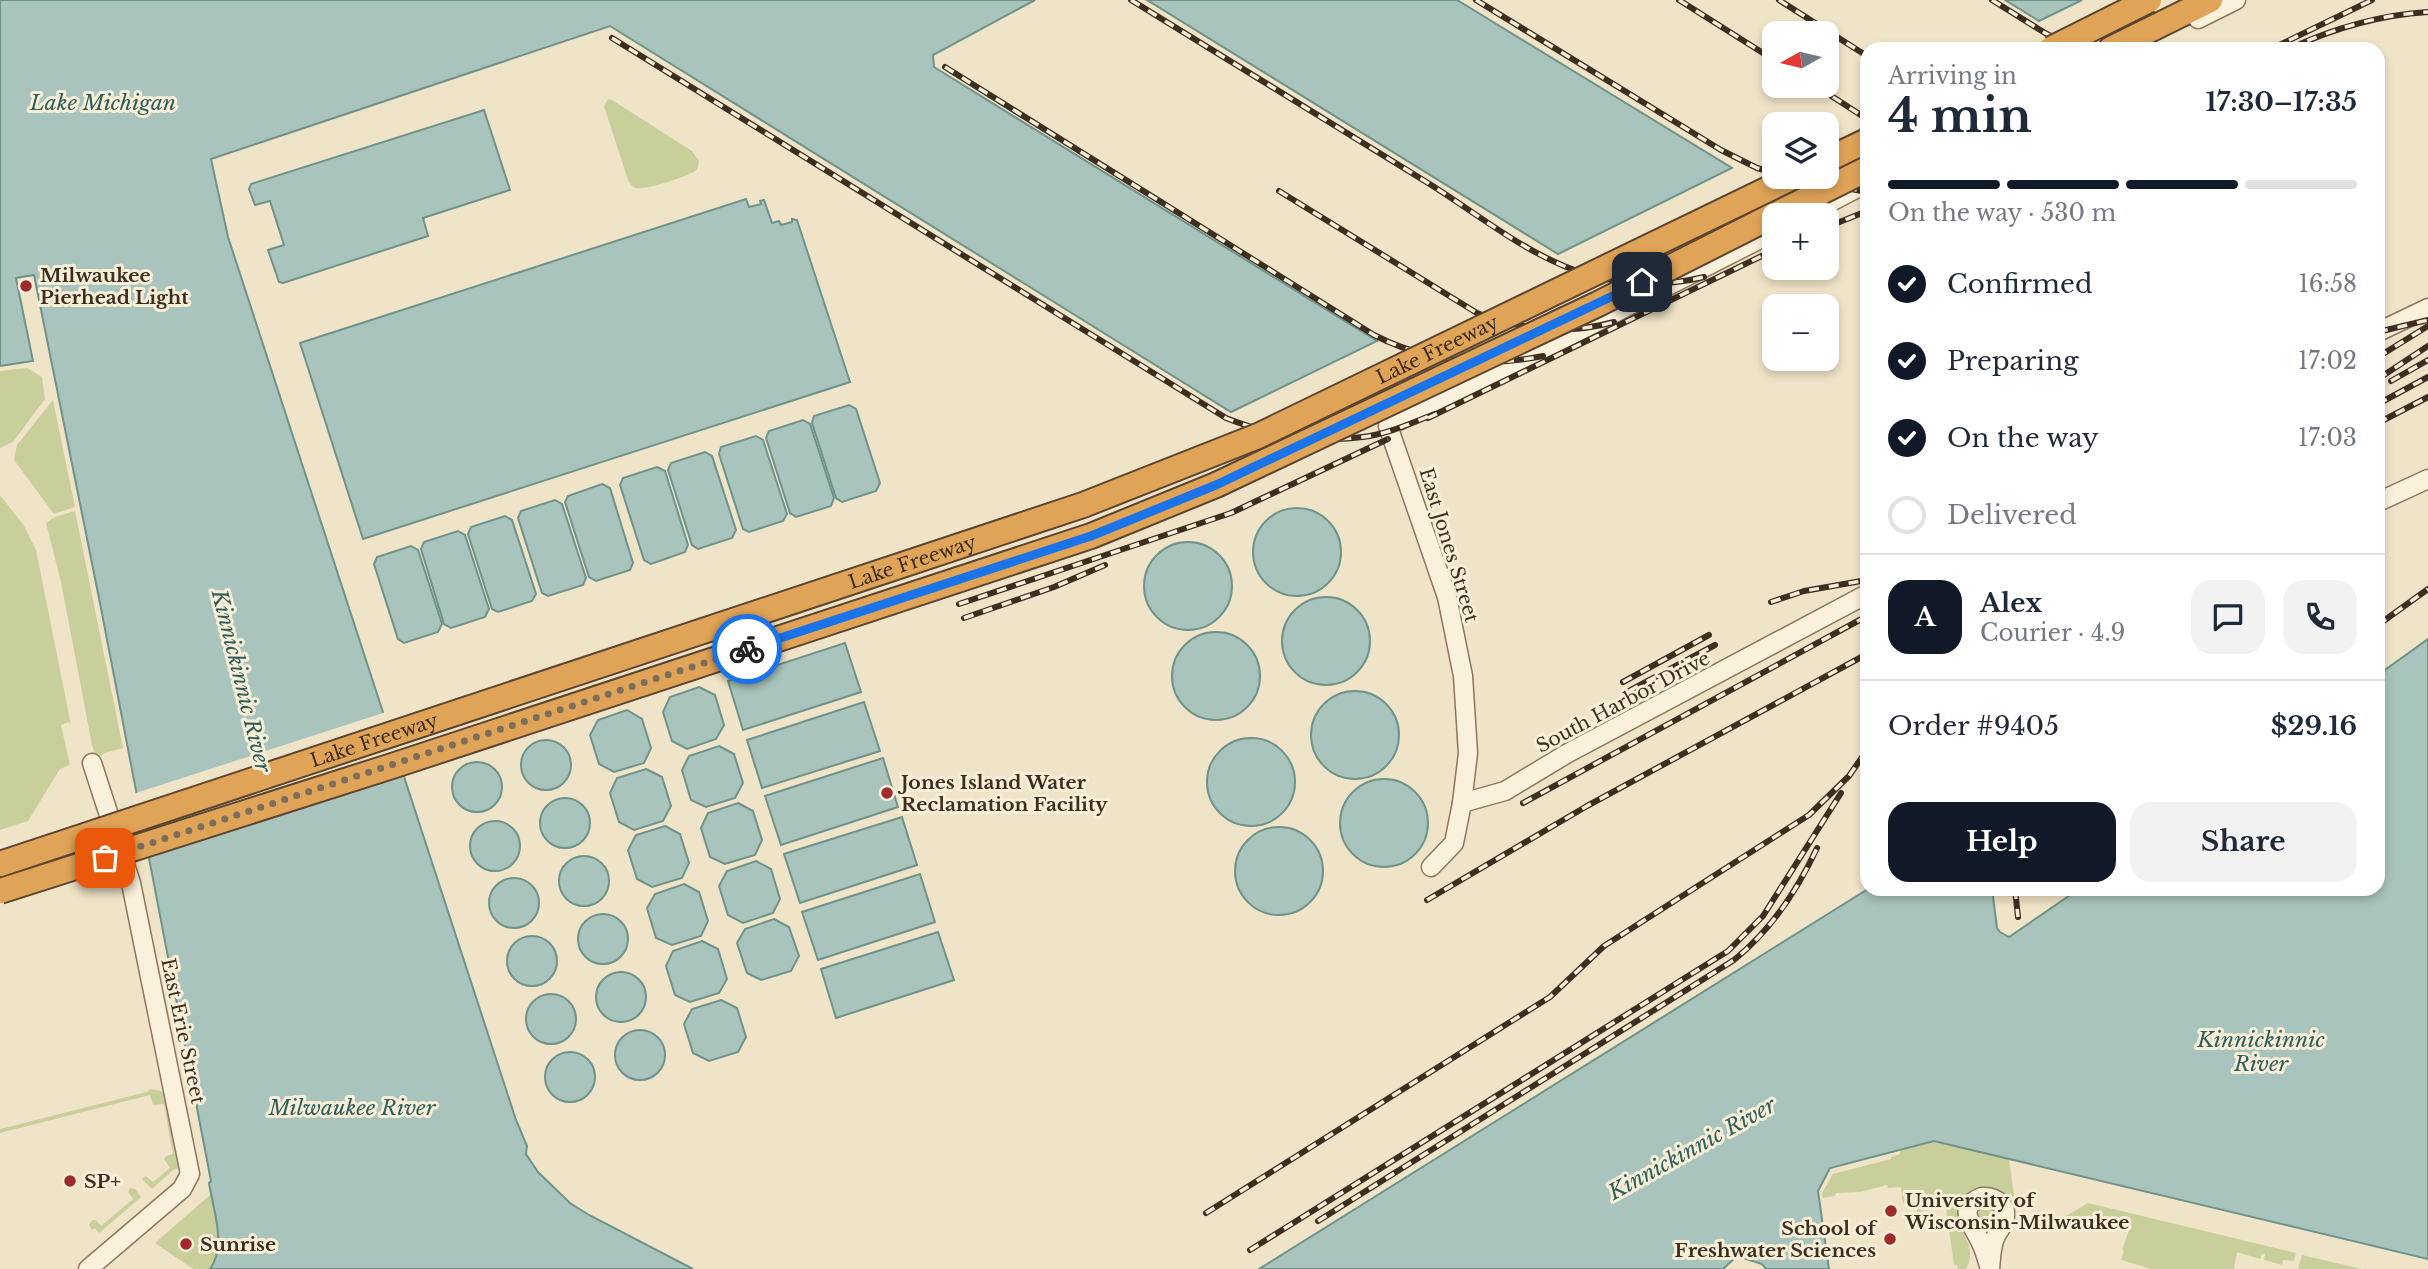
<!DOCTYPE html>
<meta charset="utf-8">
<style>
:root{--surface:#fff;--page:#f2f2f3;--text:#1f2937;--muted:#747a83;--line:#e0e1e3;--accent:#111827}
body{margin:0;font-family:"Libre Baskerville",serif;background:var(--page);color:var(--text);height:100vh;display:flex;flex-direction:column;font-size:26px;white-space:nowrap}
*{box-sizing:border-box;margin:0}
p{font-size:23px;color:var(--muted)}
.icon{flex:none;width:38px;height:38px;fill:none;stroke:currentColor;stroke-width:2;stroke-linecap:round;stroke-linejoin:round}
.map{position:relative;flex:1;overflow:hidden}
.sheet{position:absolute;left:1860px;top:42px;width:525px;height:854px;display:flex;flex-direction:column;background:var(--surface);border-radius:21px;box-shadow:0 4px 10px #0003}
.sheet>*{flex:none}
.needle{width:46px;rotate:262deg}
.controls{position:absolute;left:1762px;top:21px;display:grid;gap:14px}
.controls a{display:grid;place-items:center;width:77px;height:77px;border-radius:14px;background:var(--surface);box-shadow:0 4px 10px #0003;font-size:35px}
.pin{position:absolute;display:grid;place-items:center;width:60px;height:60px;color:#fff;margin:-30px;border-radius:14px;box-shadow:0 4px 10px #0006}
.courier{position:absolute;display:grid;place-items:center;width:70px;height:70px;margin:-35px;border:5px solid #1a73e8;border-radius:50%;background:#fff;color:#222;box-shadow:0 2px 9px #0007}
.summary em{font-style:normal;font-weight:800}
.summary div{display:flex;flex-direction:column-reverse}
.summary{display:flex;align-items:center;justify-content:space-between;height:119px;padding:0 28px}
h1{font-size:46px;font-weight:800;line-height:52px}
.bar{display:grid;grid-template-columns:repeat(4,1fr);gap:10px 7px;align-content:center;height:84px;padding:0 28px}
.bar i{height:9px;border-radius:5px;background:var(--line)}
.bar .selected{background:var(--accent)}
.bar p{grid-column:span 4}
.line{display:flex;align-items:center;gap:18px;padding:0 28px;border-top:2px solid var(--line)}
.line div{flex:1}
.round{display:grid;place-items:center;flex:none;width:74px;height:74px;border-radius:21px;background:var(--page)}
ol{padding:0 28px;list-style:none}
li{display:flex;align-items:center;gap:21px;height:77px}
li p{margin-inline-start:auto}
li .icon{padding:7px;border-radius:50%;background:var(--accent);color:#fff;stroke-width:4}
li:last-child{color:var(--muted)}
li i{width:38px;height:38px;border:4px solid var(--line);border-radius:50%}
.action{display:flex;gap:14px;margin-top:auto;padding:14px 28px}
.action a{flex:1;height:80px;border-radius:21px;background:var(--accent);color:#fff;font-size:28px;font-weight:800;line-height:80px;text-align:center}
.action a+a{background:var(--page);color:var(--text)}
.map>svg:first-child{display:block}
.green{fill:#c9cf9b}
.water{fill:#a9c4bc;stroke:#6f938a;stroke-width:2}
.pier{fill:#f0e4c8}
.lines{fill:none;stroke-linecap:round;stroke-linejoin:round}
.minor-casing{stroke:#8d765c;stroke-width:21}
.highway-casing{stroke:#5b4430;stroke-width:28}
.minor{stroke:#faf1dc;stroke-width:18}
.highway{stroke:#e0a458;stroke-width:24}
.rail-casing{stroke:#3d2e20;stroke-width:6}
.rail{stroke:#f7eed8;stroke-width:3.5;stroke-dasharray:10;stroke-linecap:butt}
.highway-bridge-casing{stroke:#5b4430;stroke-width:28;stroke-linecap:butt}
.highway-bridge{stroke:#e0a458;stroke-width:24}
.done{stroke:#7c6e5b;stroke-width:7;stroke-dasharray:0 12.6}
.route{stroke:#1a73e8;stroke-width:9}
.poi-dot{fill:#9e2a2b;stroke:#f7eed8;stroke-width:2.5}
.labels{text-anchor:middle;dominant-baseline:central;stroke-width:6;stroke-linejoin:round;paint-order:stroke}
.poi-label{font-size:19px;font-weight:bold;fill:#3d2e20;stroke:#f7eed8;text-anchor:start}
.street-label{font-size:19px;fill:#3d2e20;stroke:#f7eed8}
.water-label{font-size:21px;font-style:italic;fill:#2f5d5a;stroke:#f7eed8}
</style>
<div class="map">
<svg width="2428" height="1269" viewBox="0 0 2428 1269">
<rect width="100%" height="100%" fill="#f0e4c8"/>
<g class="green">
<path d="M608,99L612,100L692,151L699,161C698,166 699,167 695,171C689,176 643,191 636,188C632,187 631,184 628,180L604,106Z"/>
<path d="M27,368L42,377L45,399L13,442L0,448V371Z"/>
<path d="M53,400L75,507L54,514L14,460L17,445Z"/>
<path d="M0,495L24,526L36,550L71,725L69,722L61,725L70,765L60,769L28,821L0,830Z"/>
<path d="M75,511L123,748L104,753L100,757L96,756L92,745L61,582L46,523L55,517Z"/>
<path d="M150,1089L161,1091L167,1097L180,1168L173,1170L152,1189L142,1179L146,1176L153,1182L170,1168L164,1159L166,1156L173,1154L164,1104L153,1105L150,1095L0,1133V1129L147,1092Z"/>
<path d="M1934,1141L2009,1158L2015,1204L1958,1205C1952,1230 1981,1244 1966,1269H1958L1957,1265H1954L1946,1208L1917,1212L1916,1202L1919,1201L1918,1196L1907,1198L1906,1203H1903L1901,1187L1888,1188L1887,1185L1860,1192L1836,1193L1835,1196L1823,1198L1822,1193L1833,1174L1891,1159V1157L1900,1154V1151Z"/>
<path d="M130,1188L135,1189L141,1197L99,1233L95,1228L92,1230L89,1225L92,1220H96L101,1226L133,1199L128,1192Z"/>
<path d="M211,1194C215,1218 226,1248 210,1269H193L155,1243Z"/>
<path d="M1990,1202L1998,1215L1992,1225H1980L1974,1212L1975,1208Z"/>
<path d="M2088,1203L2296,1253L2294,1261L2283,1260L2282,1265L2264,1260L2265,1254H2262L2260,1259L2237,1252L2234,1269H2151L2121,1260L2124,1251L2122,1250L2129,1230L2126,1229L2125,1232L2098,1224L2099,1218L2088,1215L2087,1221L2081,1220L2030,1227L2068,1215Z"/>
<path d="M2302,1255L2362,1269H2298Z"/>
</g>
<g class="water">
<path d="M0,0H1035L933,55L934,67L1377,341L1231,412L610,26L211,159L228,237L516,1120L527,1146L526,1154L538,1172L570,1203L589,1215L693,1269H210C227,1246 213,1209 209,1183L211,1181L100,603L34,275L16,278L33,361L0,366Z"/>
<path d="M1147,0H1457L1732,168L1558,254Z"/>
<path d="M2005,0H2082L2039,21Z"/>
<path d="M484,110L510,190L423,218L428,236L283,283L279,282L268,250L284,245L270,201L255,205L249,189L251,184Z"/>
<path d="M746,199L749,207L761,204L760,201L764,200L772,223L779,221L781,225L792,222V219L797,220L850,382L363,539L300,343Z"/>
<path d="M849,405L856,409L880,483L876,491L842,502L836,498L812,423L814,416Z"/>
<path d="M803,420L810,424L834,498L831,506L796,517L790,513L766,438L769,431Z"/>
<path d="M756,436L763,440L787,514L783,521L749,532L743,529L719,454L721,447Z"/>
<path d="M705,452L712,456L736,530L732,538L698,549L692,545L668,470L671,463Z"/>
<path d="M657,467L665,471L688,545L685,552L651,564L644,560L620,485L623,478Z"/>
<path d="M602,484L610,488L633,563L630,570L596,581L589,577L565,502L568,496Z"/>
<path d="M555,500L562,504L586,578L583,585L548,596L542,593L518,518L521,511Z"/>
<circle cx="1297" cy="552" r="44"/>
<path d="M505,516L512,520L536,594L532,601L498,612L492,609L468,534L471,527Z"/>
<path d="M458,531L465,535L489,609L485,617L451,628L444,624L421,549L424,542Z"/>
<circle cx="1188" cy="586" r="44"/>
<path d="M411,546L418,550L442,624L438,632L404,643L398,639L374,564L377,557Z"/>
<circle cx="1326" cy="641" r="44"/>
<circle cx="1216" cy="676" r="44"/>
<path d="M2428,639V1259L1934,1141L1830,1168L1818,1191L1829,1269H1766L1762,1264L1737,1256L1723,1269H1259L1868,889H1992L1997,928L2000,932L2009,937L2079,889H2378V675Z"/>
<path d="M845,643L861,692L743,730L728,681Z"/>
<path d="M699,687L715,695L724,725L716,739L687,749L672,741L663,712L670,697Z"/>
<circle cx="1355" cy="735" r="44"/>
<path d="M864,702L880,751L762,788L747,740Z"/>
<path d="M627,710L642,719L651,748L644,763L614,772L599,764L590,735L598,720Z"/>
<circle cx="1251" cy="782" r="44"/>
<circle cx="546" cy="765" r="25"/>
<path d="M719,746L734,754L743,783L735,798L706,807L691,800L682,770L689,756Z"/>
<path d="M883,758L898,807L781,845L765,796Z"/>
<circle cx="477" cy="787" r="25"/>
<path d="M646,769L662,777L671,806L663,821L634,830L619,822L610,793L617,778Z"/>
<circle cx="1384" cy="823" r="44"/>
<circle cx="565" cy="823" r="25"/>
<path d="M738,803L753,811L762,840L755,855L725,864L710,857L701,828L708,813Z"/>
<path d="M902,817L917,865L800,903L784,854Z"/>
<circle cx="495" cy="846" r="25"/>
<path d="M665,826L680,834L689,863L682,878L652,887L637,879L628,850L636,835Z"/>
<circle cx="1279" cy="871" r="44"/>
<circle cx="584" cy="881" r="25"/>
<path d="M756,861L771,869L780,899L773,913L743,923L728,915L719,886L727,871Z"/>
<path d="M920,874L935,922L818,960L802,912Z"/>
<circle cx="514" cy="903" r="25"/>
<path d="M684,884L699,892L708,921L701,936L672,945L656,938L647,908L655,894Z"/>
<circle cx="603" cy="939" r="25"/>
<path d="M774,919L789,927L799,956L791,971L761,980L747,973L737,943L745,929Z"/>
<path d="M938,932L954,980L836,1018L821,969Z"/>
<circle cx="532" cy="961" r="25"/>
<path d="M702,941L718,949L727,979L719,993L690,1002L675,995L666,966L673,951Z"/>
<circle cx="621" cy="997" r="25"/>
<circle cx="551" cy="1019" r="25"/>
<path d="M721,1000L737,1008L746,1037L738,1052L709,1061L693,1053L684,1024L692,1009Z"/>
<circle cx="640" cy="1055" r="25"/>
<circle cx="570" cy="1077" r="25"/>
</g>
<path class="pier" d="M386,712L406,773L146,858L133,794Z"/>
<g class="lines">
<defs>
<g id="minor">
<path d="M2198,19L2236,0"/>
<path d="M1806,215L1867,183"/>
<path d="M2378,332L2428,308"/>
<path d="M2378,502L2428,479"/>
<path d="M1462,803L1505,791L1568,753L1867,594"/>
<path d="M1431,867L1454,843L1462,803L1468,753L1463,676L1447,597L1388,426L1540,351L1774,232"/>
<path d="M1982,1197C1996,1196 2009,1206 2004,1221C2002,1228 1996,1233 1994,1241C1991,1250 1991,1260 1990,1269C1987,1260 1985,1251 1981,1243C1974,1226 1954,1208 1982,1197Z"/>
<path d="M88,1269L182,1189L190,1174L131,883L92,763"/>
</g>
<g id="highway">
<path d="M2111,49L2210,0"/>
<path d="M1827,160L1867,141"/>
</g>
</defs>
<use href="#minor" class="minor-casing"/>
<use href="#highway" class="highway-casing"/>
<use href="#minor" class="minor"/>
<use href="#highway" class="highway"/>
<defs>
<g id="rail">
<path d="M1131,0C1230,61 1329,122 1428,183C1473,211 1516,246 1564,266C1607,285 1659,288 1704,277"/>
<path d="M1476,0L1721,150L1757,168L1774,173"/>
<path d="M1679,0L1774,60"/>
<path d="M1779,0L1867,56"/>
<path d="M1992,0L2045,33L2077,49"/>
<path d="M612,38L1226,418C1268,435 1318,443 1363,437C1388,434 1411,423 1435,414"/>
<path d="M2271,49L2372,0"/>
<path d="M2289,49C2334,28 2379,15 2428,12"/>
<path d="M945,67L1374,335C1427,362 1485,368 1543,356"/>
<path d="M1816,86L1867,119"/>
<path d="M1788,177L1867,192"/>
<path d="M1279,191L1477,313C1521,330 1567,335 1614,322"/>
<path d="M1827,227L1867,211"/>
<path d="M2378,332L2428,320"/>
<path d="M2378,357L2428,326"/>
<path d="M2378,379L2428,346"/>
<path d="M2391,381L2428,360"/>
<path d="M2378,404L2428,377"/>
<path d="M1428,418L1774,250"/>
<path d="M2378,423L2428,397"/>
<path d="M1771,602L1804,591L1867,580"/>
<path d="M959,604L1231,513L1388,439"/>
<path d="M964,618L1054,587L1105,565"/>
<path d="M2378,625L2428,589"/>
<path d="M1623,682L1709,635"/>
<path d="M1629,691L1715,645"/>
<path d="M1523,803L1867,616"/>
<path d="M2015,889L2018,917"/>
<path d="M1427,900L1587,806L1867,654"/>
<path d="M1206,1213L1526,1012L1550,997L1604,946L1809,815L1849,776L1867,750"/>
<path d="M1318,1221L1734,960C1771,930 1797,891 1817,848"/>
<path d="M1250,1250L1728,951L1763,916L1841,793"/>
</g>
</defs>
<use href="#rail" class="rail-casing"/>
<use href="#rail" class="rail"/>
<defs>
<g id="highway-bridge">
<path d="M2051,49L2149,0"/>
<path d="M1775,215L1867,169"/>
<path id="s1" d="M0,864L1083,505L1258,436L1793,177"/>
<path d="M0,891L392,766L1091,536L1216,485L1598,304L1774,215"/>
</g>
</defs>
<use href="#highway-bridge" class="highway-bridge-casing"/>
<use href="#highway-bridge" class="highway-bridge"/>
</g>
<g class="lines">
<path class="done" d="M105,858L747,649"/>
<path class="route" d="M747,649L1091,536L1216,485L1642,282"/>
</g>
<g class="poi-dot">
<circle cx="26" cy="286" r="7"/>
<circle cx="887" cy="793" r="7"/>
<circle cx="70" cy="1181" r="7"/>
<circle cx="1891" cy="1211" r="7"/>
<circle cx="1890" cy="1239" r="7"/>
<circle cx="186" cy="1244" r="7"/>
</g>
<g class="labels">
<g class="poi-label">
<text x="40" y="275">Milwaukee<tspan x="40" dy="22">Pierhead Light</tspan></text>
<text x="901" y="782">Jones Island Water<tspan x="901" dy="22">Reclamation Facility</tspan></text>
<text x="84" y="1181">SP+</text>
<text x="1905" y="1200">University of<tspan x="1905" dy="22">Wisconsin-Milwaukee</tspan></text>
<text x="1876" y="1228" text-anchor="end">School of<tspan x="1876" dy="22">Freshwater Sciences</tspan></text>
<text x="200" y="1244">Sunrise</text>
</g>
<g class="street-label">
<text stroke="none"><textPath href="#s1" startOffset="1528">Lake Freeway</textPath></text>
<text transform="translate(1449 545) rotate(73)">East Jones Street</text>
<text stroke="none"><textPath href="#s1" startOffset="961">Lake Freeway</textPath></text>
<text transform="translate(1623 702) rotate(-28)">South Harbor Drive</text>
<text stroke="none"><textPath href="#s1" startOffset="394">Lake Freeway</textPath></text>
<text transform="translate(183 1031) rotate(78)">East Erie Street</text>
</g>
<g class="water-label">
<text x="103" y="103">Lake Michigan</text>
<text transform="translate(241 681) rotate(76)">Kinnickinnic River</text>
<text x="2261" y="1040">Kinnickinnic<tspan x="2261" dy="24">River</tspan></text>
<text x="352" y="1108">Milwaukee River</text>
<text transform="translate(1692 1149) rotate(-29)">Kinnickinnic River</text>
</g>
</g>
</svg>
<div class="controls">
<a><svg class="needle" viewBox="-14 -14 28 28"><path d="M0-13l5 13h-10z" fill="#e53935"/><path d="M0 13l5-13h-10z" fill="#747a83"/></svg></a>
<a><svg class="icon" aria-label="layers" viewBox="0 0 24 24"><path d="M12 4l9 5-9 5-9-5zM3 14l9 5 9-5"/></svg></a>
<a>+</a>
<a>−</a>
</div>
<div class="pin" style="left:105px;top:858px;background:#ea580c"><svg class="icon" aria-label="bag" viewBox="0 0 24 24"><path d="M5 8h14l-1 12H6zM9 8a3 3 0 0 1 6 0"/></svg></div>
<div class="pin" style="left:1642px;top:282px;background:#1f2937"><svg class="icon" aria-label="home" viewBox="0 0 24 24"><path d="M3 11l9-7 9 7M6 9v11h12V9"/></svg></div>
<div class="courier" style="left:747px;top:649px"><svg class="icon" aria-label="bike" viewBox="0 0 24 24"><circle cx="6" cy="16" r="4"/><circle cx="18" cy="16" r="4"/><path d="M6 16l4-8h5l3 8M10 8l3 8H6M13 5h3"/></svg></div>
<section class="sheet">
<div class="summary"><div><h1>4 min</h1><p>Arriving in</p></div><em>17:30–17:35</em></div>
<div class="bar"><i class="selected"></i><i class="selected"></i><i class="selected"></i><i></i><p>On the way · 530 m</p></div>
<ol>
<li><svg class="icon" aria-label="check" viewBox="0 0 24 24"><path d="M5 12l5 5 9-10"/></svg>Confirmed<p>16:58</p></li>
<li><svg class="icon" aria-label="check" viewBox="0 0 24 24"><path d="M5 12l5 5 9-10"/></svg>Preparing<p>17:02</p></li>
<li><svg class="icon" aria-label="check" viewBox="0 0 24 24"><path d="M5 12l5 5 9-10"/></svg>On the way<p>17:03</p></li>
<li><i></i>Delivered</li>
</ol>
<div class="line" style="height:126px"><b class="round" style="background:var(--accent);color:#fff">A</b><div><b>Alex</b><p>Courier · 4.9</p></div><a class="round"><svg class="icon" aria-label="chat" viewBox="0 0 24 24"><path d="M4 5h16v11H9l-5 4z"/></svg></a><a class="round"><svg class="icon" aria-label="phone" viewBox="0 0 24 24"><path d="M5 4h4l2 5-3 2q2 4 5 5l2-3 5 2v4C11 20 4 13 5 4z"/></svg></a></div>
<div class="line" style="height:91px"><div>Order #9405</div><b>$29.16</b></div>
<div class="action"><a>Help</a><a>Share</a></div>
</section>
</div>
